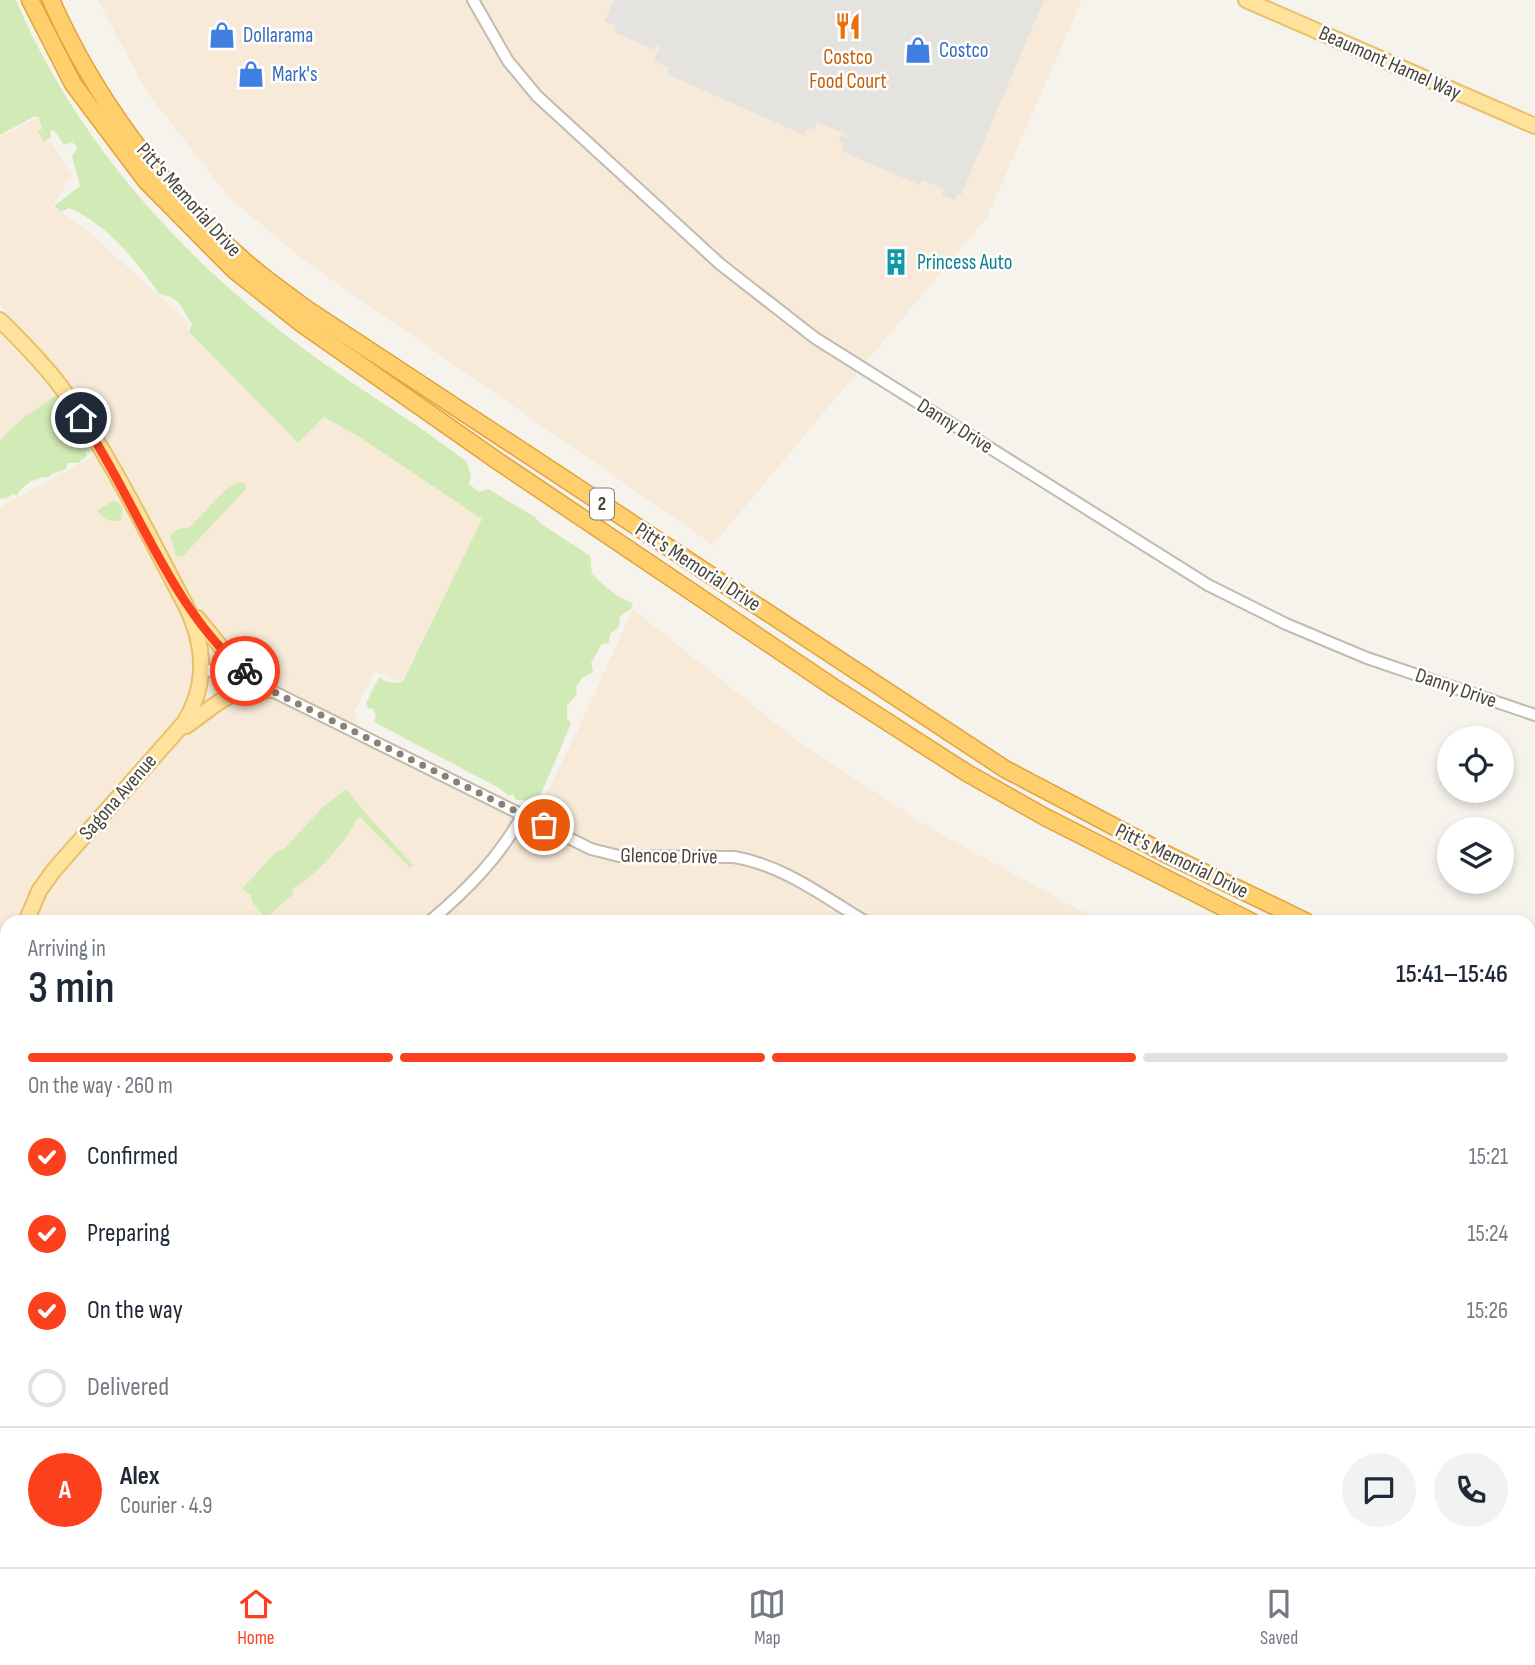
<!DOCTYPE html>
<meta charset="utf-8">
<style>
:root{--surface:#fff;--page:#f2f2f3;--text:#1f2937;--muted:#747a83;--line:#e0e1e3;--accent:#fc3f1d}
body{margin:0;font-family:"Sofia Sans Condensed",sans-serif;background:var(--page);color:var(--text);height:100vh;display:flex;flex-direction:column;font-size:26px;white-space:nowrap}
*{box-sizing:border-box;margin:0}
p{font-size:23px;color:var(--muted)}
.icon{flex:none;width:38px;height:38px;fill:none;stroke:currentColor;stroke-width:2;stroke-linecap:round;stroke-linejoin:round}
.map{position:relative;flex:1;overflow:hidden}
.details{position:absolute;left:0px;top:915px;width:1536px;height:653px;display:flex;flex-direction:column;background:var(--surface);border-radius:21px 21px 0 0;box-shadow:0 4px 10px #0003}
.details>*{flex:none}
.controls{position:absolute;left:1437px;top:726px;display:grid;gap:14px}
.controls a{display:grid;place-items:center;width:77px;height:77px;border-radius:50%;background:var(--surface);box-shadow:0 4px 10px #0003;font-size:35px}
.pin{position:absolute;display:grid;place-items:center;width:60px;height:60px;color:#fff;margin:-30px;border:4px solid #fff;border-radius:50%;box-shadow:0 2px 7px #0007}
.courier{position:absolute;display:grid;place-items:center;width:70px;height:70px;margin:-35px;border:5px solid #fc3f1d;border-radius:50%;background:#fff;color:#222;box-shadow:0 2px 9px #0007}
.headline em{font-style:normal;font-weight:600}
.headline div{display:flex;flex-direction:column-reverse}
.headline{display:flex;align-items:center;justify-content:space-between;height:119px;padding:0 28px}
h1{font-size:46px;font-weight:600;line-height:52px}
.bar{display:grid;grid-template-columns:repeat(4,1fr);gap:10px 7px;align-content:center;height:84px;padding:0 28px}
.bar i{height:9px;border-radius:5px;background:var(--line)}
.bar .active{background:var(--accent)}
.bar p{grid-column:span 4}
.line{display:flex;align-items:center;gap:18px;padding:0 28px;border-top:2px solid var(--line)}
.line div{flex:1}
.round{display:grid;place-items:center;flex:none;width:74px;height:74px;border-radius:37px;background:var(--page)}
ol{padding:0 28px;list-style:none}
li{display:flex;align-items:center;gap:21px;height:77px}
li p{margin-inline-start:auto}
li .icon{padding:7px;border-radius:50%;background:var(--accent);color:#fff;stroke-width:4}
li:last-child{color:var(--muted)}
li i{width:38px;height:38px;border:4px solid var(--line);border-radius:50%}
.tab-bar{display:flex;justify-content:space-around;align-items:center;height:98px;border-top:2px solid var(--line);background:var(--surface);font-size:19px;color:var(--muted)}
.tab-bar a{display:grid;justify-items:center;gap:4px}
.tab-bar .active{color:var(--accent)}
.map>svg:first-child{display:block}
.commercial{fill:#f7ead8}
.green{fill:#d2eab5}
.parking{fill:#e5e3e0}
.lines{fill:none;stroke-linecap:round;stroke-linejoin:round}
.stream{stroke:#a9d4f2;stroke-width:2.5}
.minor-casing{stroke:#c2bbae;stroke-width:14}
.major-casing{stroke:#e6c16a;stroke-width:18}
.highway-casing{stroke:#e0a43c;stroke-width:19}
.minor{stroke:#fff;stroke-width:10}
.major{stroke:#ffe39c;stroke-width:14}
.highway{stroke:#ffcf6e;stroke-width:16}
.done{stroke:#878178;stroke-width:7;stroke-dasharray:0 12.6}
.route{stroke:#fc3f1d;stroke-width:9}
.labels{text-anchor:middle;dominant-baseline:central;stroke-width:5;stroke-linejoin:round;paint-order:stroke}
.shield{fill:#fff;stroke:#817c74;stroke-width:2}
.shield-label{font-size:19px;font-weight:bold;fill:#4b4439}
.shop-label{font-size:21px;fill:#366cbe;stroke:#fff;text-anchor:start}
.food-label{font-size:21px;fill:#c56008;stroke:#fff}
.street-label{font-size:21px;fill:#4b4439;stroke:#fff}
.culture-label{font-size:21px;fill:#0d838f;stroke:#fff;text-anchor:start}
</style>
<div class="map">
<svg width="1535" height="1567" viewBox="0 0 1535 1567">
<rect width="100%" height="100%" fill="#f6f3ec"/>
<g class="commercial">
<path d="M98,0H1082L987,217L713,545L302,259L228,196L147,92Z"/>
<path d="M36,118L72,176L52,206L88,231L187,321L189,332L297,443L324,417L361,438L482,519L401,683L374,671L354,712L362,729L537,813L577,732L633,609L799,742L935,831L1102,922H7V1561H105L97,1567H0V507L98,454L108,434L100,419L0,305V137Z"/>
<path d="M0,335L41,377L55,396L22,419L0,440Z"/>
<path d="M393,1561H534L524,1567H407Z"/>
<path d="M588,1561H1423L1418,1567H578Z"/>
</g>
<g class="green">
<path d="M0,0H16C76,142 185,262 308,352C360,390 415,422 466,461L471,475L469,484L479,492L488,489L535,517L540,523L590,556L592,574C604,586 618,598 633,603L631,609L620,616L619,627L610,634L609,643L602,644L591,663L593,672L582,678L576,687L577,694L567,706V718L571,724L537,803L532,804L527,800H516L513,794L509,796L499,788L374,722L376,717L373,708L369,709L366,703L379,677L387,682L402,683L482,519L361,438L324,417L298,443L189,332L192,324C180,307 182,298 159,294C137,261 107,224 69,208L61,212L54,206L80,186L72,156L78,148L72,142L64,145L54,130L50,131L51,137L43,142L38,131L42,129L39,118L35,116L0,135Z"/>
<path d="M55,396L62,401L66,410L70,412C73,425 88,437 90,452L85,451L87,456L78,463H68L66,469L52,474L49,477C38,476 22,484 17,496L13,494L7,498L0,499V440L22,419Z"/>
<path d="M240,482L245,484L246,489L182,557L176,556L170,537C174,529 180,528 188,528C204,516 222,487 240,482Z"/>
<path d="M114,500L123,507L121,520C109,523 104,519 97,511Z"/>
<path d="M346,789L369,817L413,865L410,868L360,817L356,820C349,839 313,879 293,888V894L266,918L252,902L251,895L242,889L275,853L283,850L323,807Z"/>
<path d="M114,1561H230L251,1564L269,1561H391L417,1567H105Z"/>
</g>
<path class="parking" d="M614,0H1044L961,195L957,194L955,200L942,195L944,189L923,180L920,185L841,151L844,144L839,141L841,135L846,137L847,135L817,122L813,130L807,128L804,135L667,74L669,67L654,61L659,49V45H657L654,50L614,32L616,26L604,21Z"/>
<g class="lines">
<g class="stream">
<path d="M1530,1300H1535"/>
<path d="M323,1567C340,1560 355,1563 373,1567"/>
<path d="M532,1567L541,1561"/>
</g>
<defs>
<g id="minor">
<path d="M473,0L508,61L537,96L720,264L815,338L1208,585L1286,624L1367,658L1535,715"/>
<path d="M202,669L238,677L270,690L591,849L619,856L734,857C783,865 824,897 866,922"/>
<path d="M429,922C467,890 499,858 523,814"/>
<path d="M586,1561L589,1567"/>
<path d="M565,1567L574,1561"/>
<path d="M1166,1567L1178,1561"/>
</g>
<g id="major">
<path d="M1246,0L1535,126"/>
<path d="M0,320C21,341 43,363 61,387C110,455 147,532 186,606C205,646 208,684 184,723L54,870L39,891L26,922"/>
<path d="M197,618L231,659L270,690"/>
<path d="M186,726C219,704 225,688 270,690"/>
<path d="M0,1497L7,1251"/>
</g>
<g id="highway">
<path d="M30,0L73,84L146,181L234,270L302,324L499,462L833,687L967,773L1045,817L1252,922"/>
<path d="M51,0C94,97 161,188 241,258C261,276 284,292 305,308L1005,769L1168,855L1307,922"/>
<path d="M1530,1024L1535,1026"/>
<path d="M1530,1053L1535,1057"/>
<path d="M1530,1077L1535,1081"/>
<path d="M1530,1173L1535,1186"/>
<path d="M1530,1486L1535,1473"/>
<path d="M1482,1567L1486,1561"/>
</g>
</defs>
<use href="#minor" class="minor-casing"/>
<use href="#major" class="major-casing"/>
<use href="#highway" class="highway-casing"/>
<use href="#minor" class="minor"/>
<use href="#major" class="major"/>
<use href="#highway" class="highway"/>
</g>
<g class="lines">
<path class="done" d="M245,671L270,690L544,825"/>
<path class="route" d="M81,418C135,498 171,610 245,671"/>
</g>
<defs>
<symbol id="restaurant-bare" viewBox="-9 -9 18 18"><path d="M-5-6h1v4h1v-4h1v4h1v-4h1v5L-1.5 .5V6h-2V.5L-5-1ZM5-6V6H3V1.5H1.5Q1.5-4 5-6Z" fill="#e8710a" stroke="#fff" stroke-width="2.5" paint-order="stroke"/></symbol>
<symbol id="shop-bare" viewBox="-9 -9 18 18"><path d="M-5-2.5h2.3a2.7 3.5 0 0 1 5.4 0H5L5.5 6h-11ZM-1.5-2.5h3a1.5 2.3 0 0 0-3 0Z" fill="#3f7fe0" stroke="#fff" stroke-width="2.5" paint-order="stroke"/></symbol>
<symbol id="building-bare" viewBox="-9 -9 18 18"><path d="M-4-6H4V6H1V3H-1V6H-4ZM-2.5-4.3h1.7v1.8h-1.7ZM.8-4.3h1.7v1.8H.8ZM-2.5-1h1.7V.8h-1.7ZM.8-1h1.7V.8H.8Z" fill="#0f9aa8" stroke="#fff" stroke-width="2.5" paint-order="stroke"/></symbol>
</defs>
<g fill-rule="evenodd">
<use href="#restaurant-bare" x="829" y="7" width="38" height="38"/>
<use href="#shop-bare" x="203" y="16" width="38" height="38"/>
<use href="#shop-bare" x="899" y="31" width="38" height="38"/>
<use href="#shop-bare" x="232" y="55" width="38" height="38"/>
<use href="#building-bare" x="877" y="243" width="38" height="38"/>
</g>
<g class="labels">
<rect class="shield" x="590" y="488.5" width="24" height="31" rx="5"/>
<g class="shield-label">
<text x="602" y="504">2</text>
</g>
<g class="shop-label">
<text x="243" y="35">Dollarama</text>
<text x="939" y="50">Costco</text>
<text x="272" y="74">Mark's</text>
</g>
<g class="food-label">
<text x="848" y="57">Costco<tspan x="848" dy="24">Food Court</tspan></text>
</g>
<g class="street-label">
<text transform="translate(1390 63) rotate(24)">Beaumont Hamel Way</text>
<text transform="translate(189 200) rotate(48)">Pitt's Memorial Drive</text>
<text transform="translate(955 426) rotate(32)">Danny Drive</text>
<text transform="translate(698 567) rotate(33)">Pitt's Memorial Drive</text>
<text transform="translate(1456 688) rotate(19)">Danny Drive</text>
<text transform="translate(118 797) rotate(-49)">Sagona Avenue</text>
<text transform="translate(669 856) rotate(1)">Glencoe Drive</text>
<text transform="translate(1182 861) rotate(26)">Pitt's Memorial Drive</text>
</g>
<g class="culture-label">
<text x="917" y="262">Princess Auto</text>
</g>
</g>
</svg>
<div class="controls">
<a><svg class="icon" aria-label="locate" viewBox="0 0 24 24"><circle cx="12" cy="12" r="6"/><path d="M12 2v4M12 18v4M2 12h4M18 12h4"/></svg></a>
<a><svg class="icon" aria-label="layers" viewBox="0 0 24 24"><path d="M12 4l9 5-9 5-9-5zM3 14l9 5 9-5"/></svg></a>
</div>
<div class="pin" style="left:544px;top:825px;background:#ea580c"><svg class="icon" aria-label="bag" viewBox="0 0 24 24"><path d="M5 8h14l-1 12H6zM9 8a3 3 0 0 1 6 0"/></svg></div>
<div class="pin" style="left:81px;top:418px;background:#1f2937"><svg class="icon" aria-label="home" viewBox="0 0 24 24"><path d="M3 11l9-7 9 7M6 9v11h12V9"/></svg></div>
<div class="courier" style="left:245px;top:671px"><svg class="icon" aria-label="bike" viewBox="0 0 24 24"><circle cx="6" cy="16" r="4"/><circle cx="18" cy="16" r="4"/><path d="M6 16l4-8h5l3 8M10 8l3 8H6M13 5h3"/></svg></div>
<section class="details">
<div class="headline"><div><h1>3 min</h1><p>Arriving in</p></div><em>15:41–15:46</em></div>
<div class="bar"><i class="active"></i><i class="active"></i><i class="active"></i><i></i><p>On the way · 260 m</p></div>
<ol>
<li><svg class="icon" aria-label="check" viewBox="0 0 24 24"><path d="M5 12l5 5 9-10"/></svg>Confirmed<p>15:21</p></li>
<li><svg class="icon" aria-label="check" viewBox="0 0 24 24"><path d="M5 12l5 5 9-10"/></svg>Preparing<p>15:24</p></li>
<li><svg class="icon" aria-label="check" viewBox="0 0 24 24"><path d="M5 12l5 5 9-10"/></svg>On the way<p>15:26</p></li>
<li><i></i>Delivered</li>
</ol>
<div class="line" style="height:126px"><b class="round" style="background:var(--accent);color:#fff">A</b><div><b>Alex</b><p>Courier · 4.9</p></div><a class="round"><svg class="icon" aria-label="chat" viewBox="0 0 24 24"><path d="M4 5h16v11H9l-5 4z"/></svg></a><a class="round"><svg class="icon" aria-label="phone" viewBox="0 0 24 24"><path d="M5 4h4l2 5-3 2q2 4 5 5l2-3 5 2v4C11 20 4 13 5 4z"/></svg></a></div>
</section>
</div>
<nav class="tab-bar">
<a class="active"><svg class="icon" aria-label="home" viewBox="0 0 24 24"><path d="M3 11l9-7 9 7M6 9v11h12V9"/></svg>Home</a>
<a><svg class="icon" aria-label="map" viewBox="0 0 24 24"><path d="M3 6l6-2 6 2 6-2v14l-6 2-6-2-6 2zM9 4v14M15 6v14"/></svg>Map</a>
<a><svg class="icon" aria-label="saved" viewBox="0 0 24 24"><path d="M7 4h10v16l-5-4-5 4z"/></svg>Saved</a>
</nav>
